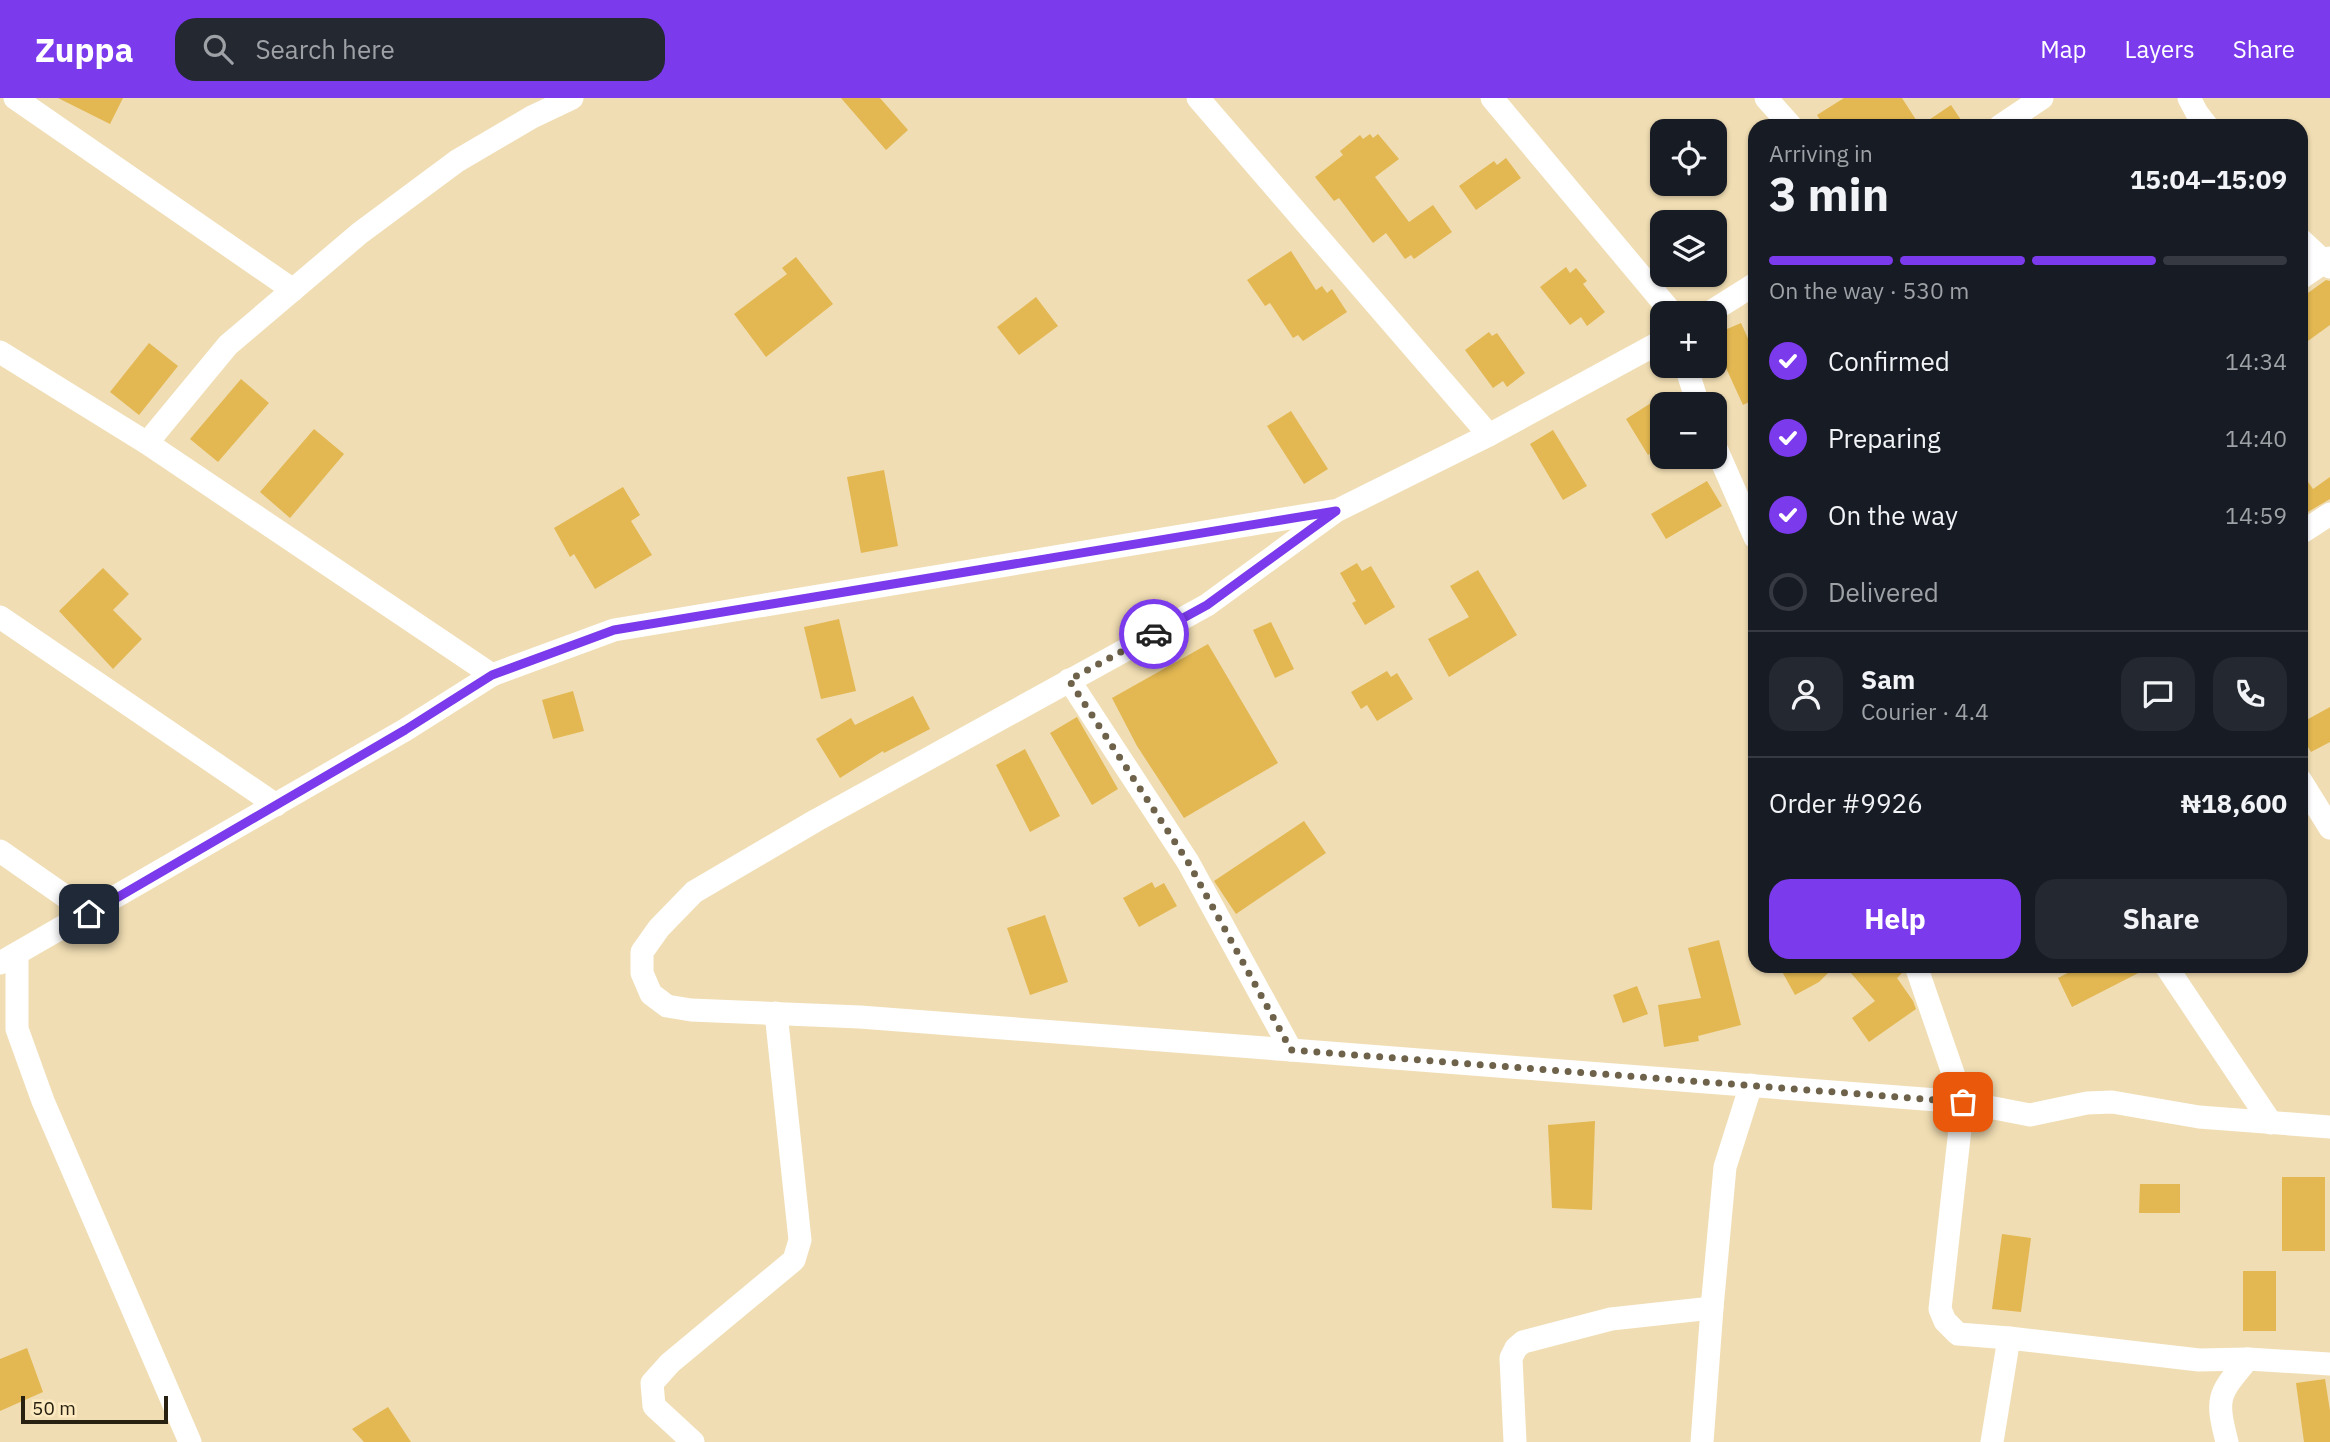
<!DOCTYPE html>
<meta charset="utf-8">
<style>
:root{--surface:#171b24;--page:#242831;--text:#f1f3f6;--muted:#9ea1a6;--line:#363941;--accent:#7c3aed}
body{margin:0;font-family:"IBM Plex Sans",sans-serif;background:var(--page);color:var(--text);height:100vh;display:flex;flex-direction:column;font-size:26px;white-space:nowrap}
*{box-sizing:border-box;margin:0}
p{font-size:23px;color:var(--muted)}
.icon{flex:none;width:38px;height:38px;fill:none;stroke:currentColor;stroke-width:2;stroke-linecap:round;stroke-linejoin:round}
.map{position:relative;flex:1;overflow:hidden}
.panel{position:absolute;left:1748px;top:21px;width:560px;height:854px;display:flex;flex-direction:column;background:var(--surface);border-radius:21px;box-shadow:0 2px 5px #0004}
.panel>*{flex:none}
.tools{position:absolute;left:1650px;top:21px;display:grid;gap:14px}
.tools a{display:grid;place-items:center;width:77px;height:77px;border-radius:14px;background:var(--surface);box-shadow:0 2px 5px #0004;font-size:35px}
.scale{position:absolute;left:21px;bottom:18px;width:147px;box-sizing:border-box;padding-left:7px;border:4px solid #282111;border-top:0;font-size:19px;line-height:24px;white-space:nowrap;color:#282111;-webkit-text-stroke:5px #fdeac0;paint-order:stroke}
.pin{position:absolute;display:grid;place-items:center;width:60px;height:60px;color:#fff;margin:-30px;border-radius:14px;box-shadow:0 4px 10px #0006}
.courier{position:absolute;display:grid;place-items:center;width:70px;height:70px;margin:-35px;border:5px solid #7c3aed;border-radius:50%;background:#fff;color:#222;box-shadow:0 2px 9px #0007}
.headline em{font-style:normal;font-weight:700}
.headline div{display:flex;flex-direction:column-reverse}
.headline{display:flex;align-items:center;justify-content:space-between;height:119px;padding:0 21px}
h1{font-size:46px;font-weight:700;line-height:52px}
.bar{display:grid;grid-template-columns:repeat(4,1fr);gap:10px 7px;align-content:center;height:84px;padding:0 21px}
.bar i{height:9px;border-radius:5px;background:var(--line)}
.bar .selected{background:var(--accent)}
.bar p{grid-column:span 4}
.line{display:flex;align-items:center;gap:18px;padding:0 21px;border-top:2px solid var(--line)}
.line div{flex:1}
.round{display:grid;place-items:center;flex:none;width:74px;height:74px;border-radius:21px;background:var(--page)}
ol{padding:0 21px;list-style:none}
li{display:flex;align-items:center;gap:21px;height:77px}
li p{margin-inline-start:auto}
li .icon{padding:7px;border-radius:50%;background:var(--accent);color:#fff;stroke-width:4}
li:last-child{color:var(--muted)}
li i{width:38px;height:38px;border:4px solid var(--line);border-radius:50%}
.primary-button{display:flex;gap:14px;margin-top:auto;padding:14px 21px}
.primary-button a{flex:1;height:80px;border-radius:21px;background:var(--accent);color:#fff;font-size:28px;font-weight:700;line-height:80px;text-align:center}
.primary-button a+a{background:var(--page);color:var(--text)}
header{display:flex;align-items:center;gap:42px;box-sizing:border-box;height:98px;padding:0 35px;background:var(--accent);color:#fff}
header strong{font-size:33px}
nav{display:flex;gap:38px;margin-inline-start:auto;font-size:24px}
.search{width:490px;height:63px;background:var(--page);display:flex;align-items:center;gap:18px;box-sizing:border-box;padding:0 24px;border-radius:21px;color:var(--muted);font-size:26px}
.map>svg:first-child{display:block}
.building{fill:#e3b852}
.lines{fill:none;stroke-linecap:round;stroke-linejoin:round}
.minor{stroke:#fff;stroke-width:23}
.done{stroke:#6e634a;stroke-width:7;stroke-dasharray:0 12.6}
.route{stroke:#7c3aed;stroke-width:9}
</style>
<header>
<strong>Zuppa</strong>
<div class="search"><svg class="icon" aria-label="search" viewBox="0 0 24 24"><circle cx="10" cy="10" r="6"/><path d="M15 15l6 6"/></svg>Search here</div>
<nav><a>Map</a><a>Layers</a><a>Share</a></nav>
</header>
<div class="map">
<svg width="2330" height="1344" viewBox="0 0 2330 1344">
<rect width="100%" height="100%" fill="#f0ddb3"/>
<g class="building">
<path d="M58,0H123L110,26Z"/>
<path d="M841,0H880L908,32L886,52Z"/>
<path d="M1844,0H1902L1920,28L1951,7L1965,28H1824L1817,17Z"/>
<path d="M1370,36L1373,40L1378,36L1399,61L1375,79L1409,124L1433,107L1452,134L1414,161L1411,157L1405,161L1386,135L1373,145L1339,100L1334,103L1315,79L1343,57L1340,53L1360,37L1363,41Z"/>
<path d="M1506,60L1521,80L1476,112L1459,88L1494,63L1497,67Z"/>
<path d="M1291,153L1316,192L1322,188L1327,195L1332,191L1347,214L1303,243L1298,237L1293,240L1270,205L1265,208L1247,182Z"/>
<path d="M796,159L833,206L766,259L734,216L787,176L782,170Z"/>
<path d="M1566,169L1570,175L1576,170L1587,183L1583,186L1605,214L1587,228L1581,219L1570,227L1540,189Z"/>
<path d="M2326,182L2330,183V227L2301,248V200Z"/>
<path d="M1036,199L1058,228L1019,257L997,229Z"/>
<path d="M1724,222L1727,231L1741,225L1755,256V301L1743,307L1715,246V227Z"/>
<path d="M1489,234L1492,238L1497,235L1525,275L1507,289L1503,283L1493,290L1465,252Z"/>
<path d="M149,245L178,268L139,317L110,294Z"/>
<path d="M241,281L269,305L218,364L190,341Z"/>
<path d="M1651,305L1656,311L1662,307V348L1648,357L1626,321Z"/>
<path d="M1291,313L1328,371L1304,386L1267,328Z"/>
<path d="M314,331L344,356L290,420L260,394Z"/>
<path d="M1553,332L1587,388L1563,402L1530,346Z"/>
<path d="M884,372L898,448L861,455L847,379Z"/>
<path d="M2301,374L2313,391L2330,379V401L2301,418Z"/>
<path d="M1707,383L1722,408L1666,441L1651,416Z"/>
<path d="M623,389L640,417L631,423L652,457L595,491L574,456L570,459L554,430Z"/>
<path d="M1357,465L1362,473L1371,468L1395,509L1365,527L1352,505L1356,503L1340,475Z"/>
<path d="M103,470L129,496L113,512L142,541L113,571L59,513Z"/>
<path d="M1478,472L1517,537L1449,579L1428,541L1469,519L1450,488Z"/>
<path d="M839,521L856,593L821,601L804,529Z"/>
<path d="M1271,524L1294,571L1275,580L1253,532Z"/>
<path d="M1208,546L1278,665L1184,720L1137,648L1112,600Z"/>
<path d="M1387,573L1391,579L1397,575L1413,601L1377,623L1367,607L1361,611L1351,594Z"/>
<path d="M573,593L584,633L553,641L542,602Z"/>
<path d="M913,598L930,631L884,655L883,653L840,680L816,641L851,620L855,627Z"/>
<path d="M2330,609V644L2311,654L2301,637V625Z"/>
<path d="M1077,619L1118,691L1092,707L1050,635Z"/>
<path d="M1025,651L1060,718L1030,734L996,667Z"/>
<path d="M1304,723L1326,755L1236,816L1214,783Z"/>
<path d="M1152,784L1155,790L1164,785L1177,808L1139,829L1123,800Z"/>
<path d="M1045,817L1068,884L1030,897L1007,830Z"/>
<path d="M1719,842L1741,927L1698,938L1699,943L1664,949L1658,907L1701,900L1688,850Z"/>
<path d="M1779,868H1835L1819,884L1795,897Z"/>
<path d="M1845,868H1902L1903,874L1897,880L1913,903L1916,911L1869,944L1852,920L1875,903Z"/>
<path d="M2081,868H2152L2072,909L2058,880Z"/>
<path d="M1637,888L1648,916L1623,925L1613,897Z"/>
<path d="M1595,1023L1592,1112L1552,1110L1548,1027Z"/>
<rect x="2282" y="1079" width="43" height="74"/>
<path d="M2140,1086H2180V1115H2139Z"/>
<path d="M2002,1136L2031,1140L2021,1214L1992,1211Z"/>
<rect x="2243" y="1173" width="33" height="60"/>
<path d="M27,1250L43,1294L0,1313V1261Z"/>
<path d="M2325,1281L2330,1313V1344H2304L2296,1285Z"/>
<path d="M388,1309L411,1344H364L352,1331Z"/>
</g>
<g class="lines">
<g class="minor">
<path d="M15,0L293,192"/>
<path d="M1198,0L1489,337"/>
<path d="M1492,0L1672,215"/>
<path d="M1766,0L1791,28"/>
<path d="M2189,0L2197,15L2207,28"/>
<path d="M2000,28L2042,0"/>
<path d="M2301,142L2330,169"/>
<path d="M2301,180L2330,160"/>
<path d="M1709,215L1755,186"/>
<path d="M0,254L147,345L492,577"/>
<path d="M1688,268L1689,278L1698,306"/>
<path d="M147,345L228,247L360,135L457,63L532,19L572,0"/>
<path d="M1715,348L1755,439"/>
<path d="M2301,435L2330,416"/>
<path d="M0,519L276,707"/>
<path d="M1069,582L1188,764L1291,952L1963,1004L2030,1017L2087,1005L2112,1004L2199,1019L2330,1029"/>
<path d="M2301,683L2330,730"/>
<path d="M0,753L89,815"/>
<path d="M17,856V931L43,1003L190,1344"/>
<path d="M0,865L405,632L492,577L614,532L1332,413"/>
<path d="M1916,868L1963,1004L1940,1211L1945,1223L1958,1236L2009,1240L2199,1262L2248,1261L2330,1266"/>
<path d="M2166,868L2271,1025"/>
<path d="M1291,952L860,919L691,912L667,908L651,896L642,875V854L659,830L694,794L815,723L1207,507L1336,413L1489,337L1662,243"/>
<path d="M693,1344L654,1308L652,1285L670,1265L794,1162L800,1142L776,915"/>
<path d="M1515,1344L1511,1260L1516,1250L1523,1244L1611,1221L1712,1210"/>
<path d="M1702,1344L1712,1210L1725,1069L1751,987"/>
<path d="M1992,1344L2009,1240"/>
<path d="M2227,1344C2215,1298 2219,1296 2248,1261"/>
</g>
</g>
<g class="lines">
<path class="done" d="M1154,536L1069,582L1188,764L1291,952L1963,1004"/>
<path class="route" d="M89,816L405,632L492,577L614,532L1336,413L1207,507L1154,536"/>
</g>
</svg>
<div class="tools">
<a><svg class="icon" aria-label="locate" viewBox="0 0 24 24"><circle cx="12" cy="12" r="6"/><path d="M12 2v4M12 18v4M2 12h4M18 12h4"/></svg></a>
<a><svg class="icon" aria-label="layers" viewBox="0 0 24 24"><path d="M12 4l9 5-9 5-9-5zM3 14l9 5 9-5"/></svg></a>
<a>+</a>
<a>−</a>
</div>
<div class="scale">50 m</div>
<div class="pin" style="left:1963px;top:1004px;background:#ea580c"><svg class="icon" aria-label="bag" viewBox="0 0 24 24"><path d="M5 8h14l-1 12H6zM9 8a3 3 0 0 1 6 0"/></svg></div>
<div class="pin" style="left:89px;top:816px;background:#1f2937"><svg class="icon" aria-label="home" viewBox="0 0 24 24"><path d="M3 11l9-7 9 7M6 9v11h12V9"/></svg></div>
<div class="courier" style="left:1154px;top:536px"><svg class="icon" aria-label="car" viewBox="0 0 24 24"><path d="M5 17H2v-5l4-1 3-4h7l3 4 3 1v5h-3M9 17h6M6 11h13"/><circle cx="7" cy="17" r="2"/><circle cx="17" cy="17" r="2"/></svg></div>
<section class="panel">
<div class="headline"><div><h1>3 min</h1><p>Arriving in</p></div><em>15:04–15:09</em></div>
<div class="bar"><i class="selected"></i><i class="selected"></i><i class="selected"></i><i></i><p>On the way · 530 m</p></div>
<ol>
<li><svg class="icon" aria-label="check" viewBox="0 0 24 24"><path d="M5 12l5 5 9-10"/></svg>Confirmed<p>14:34</p></li>
<li><svg class="icon" aria-label="check" viewBox="0 0 24 24"><path d="M5 12l5 5 9-10"/></svg>Preparing<p>14:40</p></li>
<li><svg class="icon" aria-label="check" viewBox="0 0 24 24"><path d="M5 12l5 5 9-10"/></svg>On the way<p>14:59</p></li>
<li><i></i>Delivered</li>
</ol>
<div class="line" style="height:126px"><a class="round"><svg class="icon" aria-label="person" viewBox="0 0 24 24"><circle cx="12" cy="8" r="4"/><path d="M4 21q1-7 8-7t8 7"/></svg></a><div><b>Sam</b><p>Courier · 4.4</p></div><a class="round"><svg class="icon" aria-label="chat" viewBox="0 0 24 24"><path d="M4 5h16v11H9l-5 4z"/></svg></a><a class="round"><svg class="icon" aria-label="phone" viewBox="0 0 24 24"><path d="M5 4h4l2 5-3 2q2 4 5 5l2-3 5 2v4C11 20 4 13 5 4z"/></svg></a></div>
<div class="line" style="height:91px"><div>Order #9926</div><b>₦18,600</b></div>
<div class="primary-button"><a>Help</a><a>Share</a></div>
</section>
</div>
